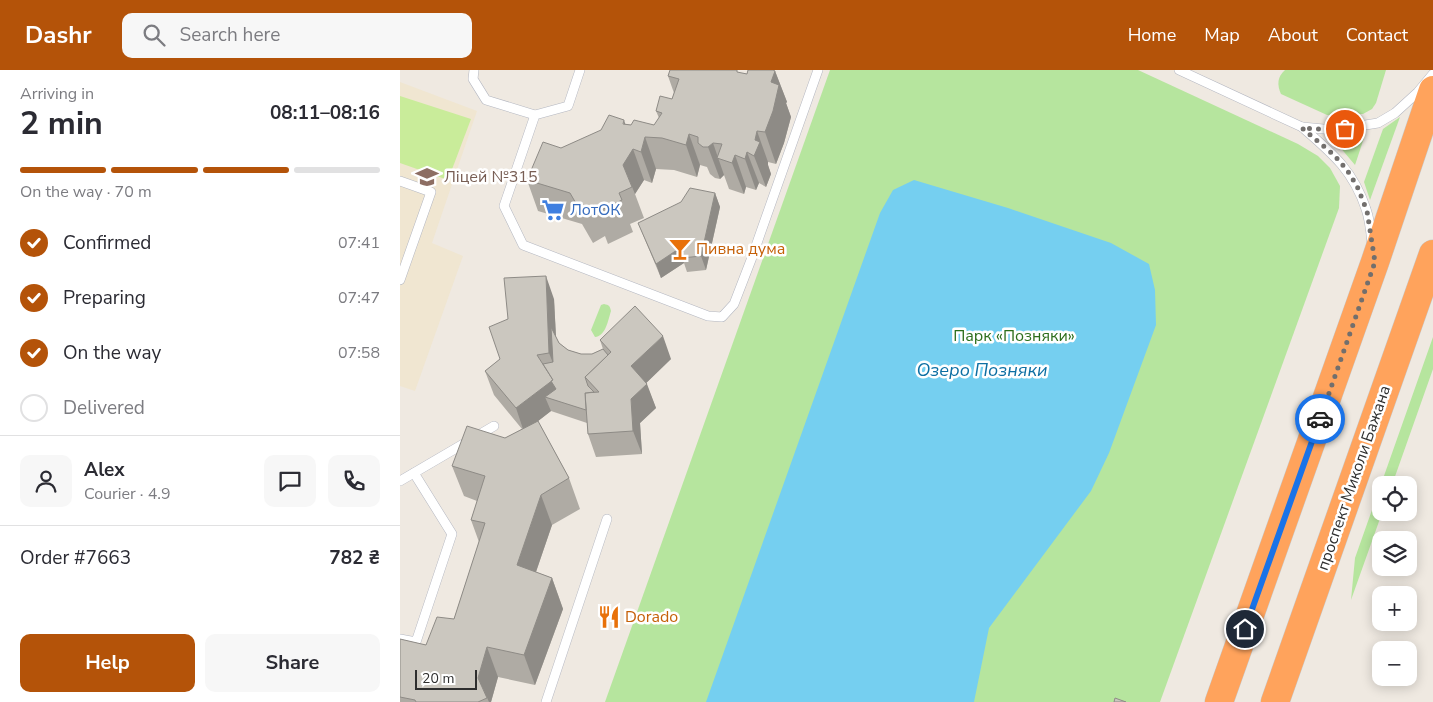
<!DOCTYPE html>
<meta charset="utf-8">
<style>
:root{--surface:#fff;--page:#f7f7f7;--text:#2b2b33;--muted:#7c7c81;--line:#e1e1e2;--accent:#b45309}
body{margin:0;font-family:"Nunito Sans",sans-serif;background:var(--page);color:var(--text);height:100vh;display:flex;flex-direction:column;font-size:19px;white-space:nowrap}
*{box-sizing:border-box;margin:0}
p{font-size:16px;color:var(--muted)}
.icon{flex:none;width:28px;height:28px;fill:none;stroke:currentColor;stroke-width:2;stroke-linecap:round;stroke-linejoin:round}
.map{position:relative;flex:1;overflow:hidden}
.panel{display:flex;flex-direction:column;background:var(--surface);width:400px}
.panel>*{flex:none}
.controls{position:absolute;left:972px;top:406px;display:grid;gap:10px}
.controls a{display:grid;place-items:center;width:45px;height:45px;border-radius:10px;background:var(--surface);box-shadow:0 2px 12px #0003;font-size:25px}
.scale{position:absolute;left:15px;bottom:12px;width:62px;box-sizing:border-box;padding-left:5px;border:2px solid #2e2e2e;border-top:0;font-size:14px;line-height:18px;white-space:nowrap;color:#2e2e2e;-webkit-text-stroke:4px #fff;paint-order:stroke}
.pin{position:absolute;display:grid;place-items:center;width:42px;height:42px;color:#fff;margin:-21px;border:2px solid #fff;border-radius:50%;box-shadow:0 1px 5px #0007}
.courier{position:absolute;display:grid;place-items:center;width:50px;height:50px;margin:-25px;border:4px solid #1a73e8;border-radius:50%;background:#fff;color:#222;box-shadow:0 1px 6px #0007}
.summary em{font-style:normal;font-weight:700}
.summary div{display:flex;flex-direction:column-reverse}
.summary{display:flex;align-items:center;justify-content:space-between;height:85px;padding:0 20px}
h1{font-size:32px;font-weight:700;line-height:38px}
.bar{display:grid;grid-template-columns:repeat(4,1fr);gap:8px 5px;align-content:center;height:60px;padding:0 20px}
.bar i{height:6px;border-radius:4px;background:var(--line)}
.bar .active{background:var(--accent)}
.bar p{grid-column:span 4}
.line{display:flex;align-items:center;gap:12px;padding:0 20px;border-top:1px solid var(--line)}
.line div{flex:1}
.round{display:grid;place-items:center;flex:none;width:52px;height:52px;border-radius:10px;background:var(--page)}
ol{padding:0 20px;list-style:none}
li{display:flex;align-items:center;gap:15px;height:55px}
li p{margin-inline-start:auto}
li .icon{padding:5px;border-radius:50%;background:var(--accent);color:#fff;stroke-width:4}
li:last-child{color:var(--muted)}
li i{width:28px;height:28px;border:2px solid var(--line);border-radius:50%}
.primary-button{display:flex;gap:10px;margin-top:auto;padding:10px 20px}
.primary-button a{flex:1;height:58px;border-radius:10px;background:var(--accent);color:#fff;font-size:20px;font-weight:700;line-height:58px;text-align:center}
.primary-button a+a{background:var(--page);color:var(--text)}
header{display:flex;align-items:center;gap:30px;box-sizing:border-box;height:70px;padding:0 25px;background:var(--accent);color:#fff}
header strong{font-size:24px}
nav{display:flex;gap:28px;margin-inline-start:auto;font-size:18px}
.search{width:350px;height:45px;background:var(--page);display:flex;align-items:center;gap:12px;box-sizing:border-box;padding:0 18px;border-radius:10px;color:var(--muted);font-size:19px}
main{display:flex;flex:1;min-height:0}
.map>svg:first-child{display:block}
.education{fill:#f0e6d1}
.green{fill:#b6e59e}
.pitch{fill:#c9ec9a}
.water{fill:#75cff0}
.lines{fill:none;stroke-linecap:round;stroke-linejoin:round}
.lane-casing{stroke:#b4b7c1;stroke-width:10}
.highway-casing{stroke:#c9c9c9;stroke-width:29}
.lane{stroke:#fff;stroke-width:9}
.highway{stroke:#ffa35c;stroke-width:28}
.wall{fill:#afaba4}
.shaded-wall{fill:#8e8b86}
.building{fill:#cbc7bf;stroke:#8e8b86}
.done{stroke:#726f6d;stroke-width:5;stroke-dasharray:0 9}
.route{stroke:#1a73e8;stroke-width:6}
.labels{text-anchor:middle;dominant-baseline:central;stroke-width:5;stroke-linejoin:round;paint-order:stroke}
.education-label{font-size:16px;fill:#785e54;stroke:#fff;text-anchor:start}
.shop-label{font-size:16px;fill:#366cbe;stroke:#fff;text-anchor:start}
.food-label{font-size:16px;fill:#c56008;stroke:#fff;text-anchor:start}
.park-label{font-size:16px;fill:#2c6e1b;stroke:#fff}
.street-label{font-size:16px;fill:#2e2e2e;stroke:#fff}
.water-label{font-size:18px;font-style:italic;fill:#0d6fa3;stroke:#fff}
</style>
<header>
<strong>Dashr</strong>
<div class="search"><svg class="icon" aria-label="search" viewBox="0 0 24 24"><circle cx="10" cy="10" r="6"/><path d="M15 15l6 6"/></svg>Search here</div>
<nav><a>Home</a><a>Map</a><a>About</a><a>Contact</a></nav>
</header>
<main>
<section class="panel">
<div class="summary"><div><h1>2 min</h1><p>Arriving in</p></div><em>08:11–08:16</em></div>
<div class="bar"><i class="active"></i><i class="active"></i><i class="active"></i><i></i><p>On the way · 70 m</p></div>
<ol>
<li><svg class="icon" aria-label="check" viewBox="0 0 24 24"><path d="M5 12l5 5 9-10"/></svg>Confirmed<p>07:41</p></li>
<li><svg class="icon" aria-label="check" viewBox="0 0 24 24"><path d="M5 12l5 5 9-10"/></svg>Preparing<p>07:47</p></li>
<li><svg class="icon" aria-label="check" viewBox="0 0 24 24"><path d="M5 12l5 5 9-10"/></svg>On the way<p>07:58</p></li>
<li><i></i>Delivered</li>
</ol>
<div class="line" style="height:90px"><a class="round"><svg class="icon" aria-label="person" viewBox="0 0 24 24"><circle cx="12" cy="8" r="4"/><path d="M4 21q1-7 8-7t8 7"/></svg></a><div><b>Alex</b><p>Courier · 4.9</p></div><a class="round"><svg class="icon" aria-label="chat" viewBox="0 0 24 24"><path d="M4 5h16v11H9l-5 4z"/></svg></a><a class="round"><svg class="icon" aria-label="phone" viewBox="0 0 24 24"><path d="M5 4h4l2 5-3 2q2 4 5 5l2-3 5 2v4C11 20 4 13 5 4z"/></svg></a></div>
<div class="line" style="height:65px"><div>Order #7663</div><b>782 ₴</b></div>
<div class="primary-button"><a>Help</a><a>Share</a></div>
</section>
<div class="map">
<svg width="1033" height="632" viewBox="0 0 1033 632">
<rect width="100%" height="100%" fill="#efe9e1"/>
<path class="education" d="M0,12L77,41L32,173L63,186L15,321L0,316Z"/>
<g class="green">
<path d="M430,0H738L898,74L918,86L930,98L940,116L939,138L760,632H205Z"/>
<path d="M885,0H986L976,33L972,39L963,44L927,45L881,24C877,15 877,7 885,0Z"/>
<path d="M1000,47L970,130L964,112L983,59Z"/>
<path d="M926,65C941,69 951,69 965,65L955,95L939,76Z"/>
<path d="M204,234C209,235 210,236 211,241C208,250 206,266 195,267L191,260L201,235Z"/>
<path d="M1033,267V299L992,415H981V442L982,443L951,530L955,488Z"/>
</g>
<path class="pitch" d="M0,26L71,49L48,110L0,93Z"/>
<path class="water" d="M514,110L608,138L711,173L749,194L755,220L756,255L709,383L691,421L589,558L574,632H306L480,143L493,120Z"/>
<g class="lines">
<defs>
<g id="lane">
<path d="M74,0L73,9L86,30L135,45"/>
<path d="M180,0L168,36L135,45L104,136L123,175L308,246L322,247L334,234L351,190L418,0"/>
<path d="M779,0L902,57C932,83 953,100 966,139C970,150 971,163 972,174"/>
<path d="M902,57L934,60L978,53L995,43L1018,22L1033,4"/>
<path d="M0,111L31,122L0,210"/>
<path d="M0,411L94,356"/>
<path d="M0,569L16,572L52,464L14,403"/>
<path d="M146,632L207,449"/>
</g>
<g id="highway">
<path d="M819,632L975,192L1033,20"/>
<path d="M875,632L1033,184"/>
</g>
</defs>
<use href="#lane" class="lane-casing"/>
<use href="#highway" class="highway-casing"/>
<use href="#lane" class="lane"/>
<use href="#highway" class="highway"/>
</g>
<g class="wall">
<path d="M375,1L387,32L386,33L391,47L384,73L376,94L368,92V95L371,104L366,117L359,113L356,120L346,117L344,124L329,119L324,105L320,109L315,108L310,104L307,97L300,95L297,107L274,100L256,99L252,113L244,110L235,124L244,148L230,154L233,162L208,174L205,166L193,173L182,154L138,141L127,110L161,78L225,54L231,55H254L259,48L256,41L272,29L274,23L268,6L341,3L347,4Z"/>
<path d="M315,123L320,137L306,200L287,202L284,193L261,208L238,153Z"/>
<path d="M154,229L156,267L159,273L168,280L181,284H192L203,279L200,270L271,289L246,313L256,338L240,353L242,384L196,387L188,364L187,353L151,341L138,351L169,408L180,439L152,455L136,502L152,508L163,539L135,615L98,607L91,632H0V569L26,575L54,549L79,472L71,450L77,431L64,426L52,396L122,359L94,325L85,301L100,289L108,249Z"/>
</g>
<g class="shaded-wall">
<path d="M375,1L387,32L386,33L391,47L384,73L376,94L365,62L371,12Z"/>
<path d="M224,50L234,80L233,79L244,110L235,124L223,95Z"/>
<path d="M357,61L368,92V95L371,104L366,117L354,86L355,70Z"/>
<path d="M289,64L300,95L297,107L286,75Z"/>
<path d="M245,67L256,99L252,113L241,82Z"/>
<path d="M313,73L324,105L320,109L308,77Z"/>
<path d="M347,82L359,113L356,120L345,89Z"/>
<path d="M335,85L346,117L344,124L332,93Z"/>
<path d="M315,123L320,137L306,200L301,186Z"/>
<path d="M280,178L284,193L261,208L256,194Z"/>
<path d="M146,206L154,229L158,306L149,283Z"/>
<path d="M263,266L271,289L239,320L231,296Z"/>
<path d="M153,310L161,332L145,327L151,341L124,362L116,338Z"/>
<path d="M247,314L256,338L240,353L242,384L233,361L231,329Z"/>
<path d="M141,425L152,455L128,525L117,495Z"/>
<path d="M152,508L163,539L135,615L124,585Z"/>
<path d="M87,577L98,607L91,632H89L78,608Z"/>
</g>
<g class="building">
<path d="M270,0H337V2L347,4L348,0H373L375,1L371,12L379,15L373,41L365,62L357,61L355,70L360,72L354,86L347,82L345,89L335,85L332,93L317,88L322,74L313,73L308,77H303L298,73V67L289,64L286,75L262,68L245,67L241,82L233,79L223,95L232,117L219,123L222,130L197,142L194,135L181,142L170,123L127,110L143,72L161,78L201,60L209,45L224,50L223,54L231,55L234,50L254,55L262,43L256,41L260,26L272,29L279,9L268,6Z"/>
<path d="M290,118L315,123L301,186L282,188L280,178L256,194L238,153L281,132Z"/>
<path d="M146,206L149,283L137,285L153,310L116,338L85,301L100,289L89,257L108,249L104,208Z"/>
<path d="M235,236L263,266L231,296L247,314L231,329L233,361L188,364L185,323L199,322L185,307L211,282L200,270Z"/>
<path d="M151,257L159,273L168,280L181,284H192L203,279L208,285L185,307L188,316L194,322L185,323L186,340L145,327L156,319L151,311L153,310L143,294L153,292Z"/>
<path d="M138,351L169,408L141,425L117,495L152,508L124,585L87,577L78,608L87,628L78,632H16L15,630L0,627V569L26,575L37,547L54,549L85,453L71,450L85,406L52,396L67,356L105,368Z"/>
<path d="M715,628L726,632H714Z"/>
</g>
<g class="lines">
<path class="done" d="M920,349L975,192L967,141L957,116L947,100L934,85L902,58L934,60L945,59"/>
<path class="route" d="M845,559L920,349"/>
</g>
<defs>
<symbol id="school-bare" viewBox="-9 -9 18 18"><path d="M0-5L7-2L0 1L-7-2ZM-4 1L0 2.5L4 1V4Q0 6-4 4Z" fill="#8d6e63" stroke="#fff" stroke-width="2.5" paint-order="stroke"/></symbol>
<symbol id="supermarket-bare" viewBox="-9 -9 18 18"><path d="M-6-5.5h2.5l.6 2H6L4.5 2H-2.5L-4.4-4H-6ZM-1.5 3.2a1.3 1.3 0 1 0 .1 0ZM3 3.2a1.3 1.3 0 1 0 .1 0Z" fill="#3f7fe0" stroke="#fff" stroke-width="2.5" paint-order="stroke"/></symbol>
<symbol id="bar-bare" viewBox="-9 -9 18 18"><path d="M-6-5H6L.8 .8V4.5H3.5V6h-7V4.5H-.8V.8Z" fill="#e8710a" stroke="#fff" stroke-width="2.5" paint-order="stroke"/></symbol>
<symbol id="restaurant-bare" viewBox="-9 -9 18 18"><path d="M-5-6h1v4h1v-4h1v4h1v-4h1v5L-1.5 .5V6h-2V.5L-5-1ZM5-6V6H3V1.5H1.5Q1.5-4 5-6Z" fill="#e8710a" stroke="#fff" stroke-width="2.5" paint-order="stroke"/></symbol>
</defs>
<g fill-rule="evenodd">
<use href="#school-bare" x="11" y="91" width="32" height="32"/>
<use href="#supermarket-bare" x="137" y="124" width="32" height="32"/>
<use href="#bar-bare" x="264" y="163" width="32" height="32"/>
<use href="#restaurant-bare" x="193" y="531" width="32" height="32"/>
</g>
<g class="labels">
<g class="education-label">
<text x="44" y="107">Ліцей №315</text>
</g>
<g class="shop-label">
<text x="170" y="140">ЛотОК</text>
</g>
<g class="food-label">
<text x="296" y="179">Пивна дума</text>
<text x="225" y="547">Dorado</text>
</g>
<g class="park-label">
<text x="614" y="266">Парк «Позняки»</text>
</g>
<g class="street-label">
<text transform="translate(954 408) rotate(-71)">проспект Миколи Бажана</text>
</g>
<g class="water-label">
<text x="582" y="300">Озеро Позняки</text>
</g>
</g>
</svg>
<div class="controls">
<a><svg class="icon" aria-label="locate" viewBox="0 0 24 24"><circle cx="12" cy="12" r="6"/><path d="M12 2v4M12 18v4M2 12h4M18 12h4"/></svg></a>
<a><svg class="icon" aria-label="layers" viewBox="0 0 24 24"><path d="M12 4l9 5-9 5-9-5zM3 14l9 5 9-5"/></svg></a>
<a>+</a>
<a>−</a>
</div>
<div class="scale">20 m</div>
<div class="pin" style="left:945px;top:59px;background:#ea580c"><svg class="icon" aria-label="bag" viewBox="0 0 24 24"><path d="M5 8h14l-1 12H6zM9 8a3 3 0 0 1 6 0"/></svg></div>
<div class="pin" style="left:845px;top:559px;background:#1f2937"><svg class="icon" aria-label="home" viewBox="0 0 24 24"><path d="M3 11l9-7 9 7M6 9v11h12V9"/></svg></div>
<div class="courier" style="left:920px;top:349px"><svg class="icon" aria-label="car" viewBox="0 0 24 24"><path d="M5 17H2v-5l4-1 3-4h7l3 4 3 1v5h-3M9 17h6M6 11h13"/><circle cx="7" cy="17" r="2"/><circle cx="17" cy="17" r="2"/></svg></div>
</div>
</main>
